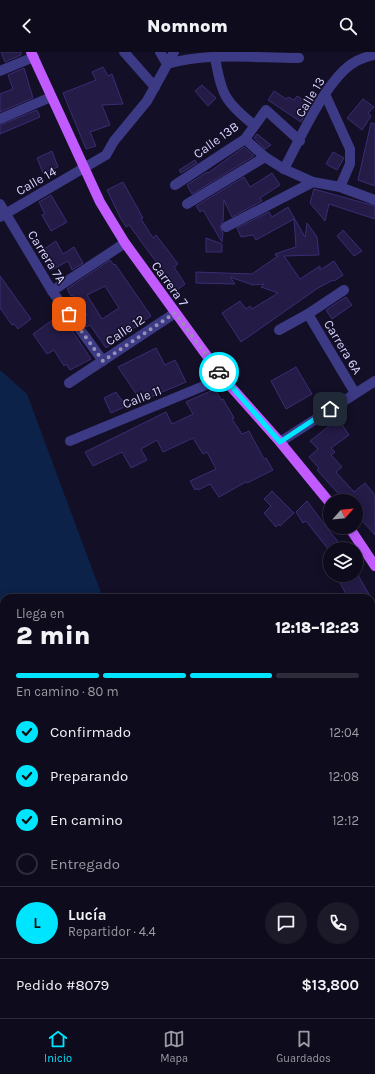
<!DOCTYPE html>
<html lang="es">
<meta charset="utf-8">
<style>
:root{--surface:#0e0b1c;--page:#1c1929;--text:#f1f3f6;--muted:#9b9ba3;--line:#2e2b3b;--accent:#00e5ff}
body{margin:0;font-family:Karla,sans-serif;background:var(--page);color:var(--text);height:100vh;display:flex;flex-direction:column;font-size:15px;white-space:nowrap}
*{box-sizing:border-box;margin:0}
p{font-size:13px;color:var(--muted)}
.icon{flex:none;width:22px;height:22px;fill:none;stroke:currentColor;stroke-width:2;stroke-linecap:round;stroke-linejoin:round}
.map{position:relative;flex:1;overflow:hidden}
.side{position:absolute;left:0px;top:542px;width:375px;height:424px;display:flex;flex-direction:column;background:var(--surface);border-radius:12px 12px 0 0;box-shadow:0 2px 10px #0003,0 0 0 1px var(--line)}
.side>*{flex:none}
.needle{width:26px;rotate:63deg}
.buttons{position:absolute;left:323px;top:442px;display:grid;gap:8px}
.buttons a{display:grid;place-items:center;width:40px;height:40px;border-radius:50%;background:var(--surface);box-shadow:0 2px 10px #0003,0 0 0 1px var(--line);font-size:20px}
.pin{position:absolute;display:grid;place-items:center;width:34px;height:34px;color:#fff;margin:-17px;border-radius:8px;box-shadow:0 2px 6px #0006}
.courier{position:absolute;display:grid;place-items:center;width:40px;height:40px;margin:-20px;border:3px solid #00e5ff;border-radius:50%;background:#fff;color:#222;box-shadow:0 1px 5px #0007}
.headline em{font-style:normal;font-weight:800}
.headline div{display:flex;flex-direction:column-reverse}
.headline{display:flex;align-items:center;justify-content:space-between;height:68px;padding:0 16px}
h1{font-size:26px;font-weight:800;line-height:30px}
.bar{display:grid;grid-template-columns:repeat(4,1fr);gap:6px 4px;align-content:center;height:48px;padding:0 16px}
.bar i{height:5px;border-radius:3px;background:var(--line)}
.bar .active{background:var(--accent)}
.bar p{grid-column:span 4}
.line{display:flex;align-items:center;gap:10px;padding:0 16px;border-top:1px solid var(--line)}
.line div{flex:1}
.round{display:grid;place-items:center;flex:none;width:42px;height:42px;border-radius:21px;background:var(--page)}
ol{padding:0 16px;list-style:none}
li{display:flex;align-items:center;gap:12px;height:44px}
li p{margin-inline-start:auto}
li .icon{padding:4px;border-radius:50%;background:var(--accent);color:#111;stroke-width:4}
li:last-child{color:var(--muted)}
li i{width:22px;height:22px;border:2px solid var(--line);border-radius:50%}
header{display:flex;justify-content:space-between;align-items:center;height:52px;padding:0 16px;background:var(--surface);font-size:18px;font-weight:800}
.tabs{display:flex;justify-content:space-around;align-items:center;height:56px;border-top:1px solid var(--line);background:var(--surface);font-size:11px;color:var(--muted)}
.tabs a{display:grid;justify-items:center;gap:2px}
.tabs .active{color:var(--accent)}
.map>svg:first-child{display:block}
.water{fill:#0c2248}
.building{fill:#241b47;stroke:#3b2d73;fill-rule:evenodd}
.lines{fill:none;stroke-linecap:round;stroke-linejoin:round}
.minor{stroke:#3d3a85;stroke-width:10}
.primary{stroke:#c25bff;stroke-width:10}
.done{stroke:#948fb3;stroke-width:4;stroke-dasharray:0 7.2}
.route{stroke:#00e5ff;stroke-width:5}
.labels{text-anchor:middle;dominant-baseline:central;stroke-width:3;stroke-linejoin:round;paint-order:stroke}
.street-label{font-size:13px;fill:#d9d4ff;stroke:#130f26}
</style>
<header><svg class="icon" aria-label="back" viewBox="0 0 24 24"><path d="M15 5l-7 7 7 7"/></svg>Nomnom<svg class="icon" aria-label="search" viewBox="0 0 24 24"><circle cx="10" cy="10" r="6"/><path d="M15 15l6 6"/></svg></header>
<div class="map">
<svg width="375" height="966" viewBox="0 0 375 966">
<rect width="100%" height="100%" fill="#130f26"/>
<path class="water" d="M0,318L27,342L103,546H4V962H131L130,966H0Z"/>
<g class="building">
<path d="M1,0H21V3L5,10Z"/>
<path d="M103,15L108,24L112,22L123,52L102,53L110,73L90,80L96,94L86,97L63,41L96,28L92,20Z"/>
<path d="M24,16L33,46L0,60V42L13,37L8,23Z"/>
<path d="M202,33L216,46L208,54L195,39Z"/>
<path d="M274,39L286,47L288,45L294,48L297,44L311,52L301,70L268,48Z"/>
<path d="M363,47L374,55L368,61L371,64L362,78L347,66Z"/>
<path d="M37,58L40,65L0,82V73Z"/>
<path d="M371,71L375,72V134L358,128Z"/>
<path d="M257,82L271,93L265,97L254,86Z"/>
<path d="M244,95L254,104L192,142L187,133L207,120L208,121Z"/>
<path d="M52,99L58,115L43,121L37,106Z"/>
<path d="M333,100L344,106L337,118L326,112Z"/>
<path d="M195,108L197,111L181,121L179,118Z"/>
<path d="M272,121L280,133L260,146L262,149L232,165L224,148L223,169L220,175L223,181L222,190L203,158L200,160L196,154L244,125L250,135Z"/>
<path d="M123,130L143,166L141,167L153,186L156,183L178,212L174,215L185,232L177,238L129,173L126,175L120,165L107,138Z"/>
<path d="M314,137L375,154V167L329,152L325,169L310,151Z"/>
<path d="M51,143L67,170L51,179L42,163L45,162L39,150Z"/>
<path d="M288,155L305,185L307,171L317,185L319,203L284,204L300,227L320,214V218L334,209L343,223L334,229L333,228L318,236L241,290L222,261L240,249L246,257L250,254L252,257L278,241L261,235L264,232L253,233L230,225L235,232L196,231V220L252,222L278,204H276L275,202L296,195L294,167L256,188L253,183L241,185L237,176L269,160L272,165Z"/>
<path d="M343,178L362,199L354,204L337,184Z"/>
<path d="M206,186L222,192V200H206Z"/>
<path d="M56,189L63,202L74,195L83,211L72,218L68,209L50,219L40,200Z"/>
<path d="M110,208L114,213L115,212L151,264L106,296L90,273L86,275L80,267L87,263L73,243L71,244L67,237ZM105,234L119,256L102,267L87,243Z"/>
<path d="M0,224L31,267L18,277L14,272L12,273L0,256Z"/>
<path d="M346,245L352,253L332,267L326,258Z"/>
<path d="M59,259L91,307L70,318L66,312L64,314L54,298L47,302L33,282L55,266L53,264Z"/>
<path d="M156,296L165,313L175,308L186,330L141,349L118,315Z"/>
<path d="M296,315L312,342L286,357L271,329Z"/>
<path d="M215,337L221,348L223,347L234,366L232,367L242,382L249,379L264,407L266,406L273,418L247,431L246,430L219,445L210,432L198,438L197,436L195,438L190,429L216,417L207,400L203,402L193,386L163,400L157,388L141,397L147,408L131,416L122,400L93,414L85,400L166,360L172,372L193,362L186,350Z"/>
<path d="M116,340L126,354L111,361L104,346Z"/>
<path d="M335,362L349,383L331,396L335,400L331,403L342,415L336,420L354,440L365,431L375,443V483L356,462V449H345L317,418L319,416L309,405L318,397L310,389L329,374L326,368Z"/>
<path d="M272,439L294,461L280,474L279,472L276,475L264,461L271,454L264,447Z"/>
<path d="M307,449L327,476L344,497H328L306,469L303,471L296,460Z"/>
<path d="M336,523H358L371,546H348Z"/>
</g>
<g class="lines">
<g class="minor">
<path d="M124,0L155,35"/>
<path d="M160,0L167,12"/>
<path d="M215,5C221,42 225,50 254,73"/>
<path d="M167,12C209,0 255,6 299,6"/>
<path d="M0,19L34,5"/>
<path d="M325,42L350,97V112L340,135"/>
<path d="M0,67L51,45"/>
<path d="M245,87L265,105L284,117L313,130L340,135L375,148"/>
<path d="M284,117C299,89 327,25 355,10C361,6 368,5 375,2"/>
<path d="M175,133L245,87L266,58L300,89"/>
<path d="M0,152L52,239L103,309"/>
<path d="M187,152L265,105"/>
<path d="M0,165L106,103L114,89L147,49L174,0"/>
<path d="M226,175L313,130"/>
<path d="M52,239L125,191"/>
<path d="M308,262L355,341"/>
<path d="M279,278L308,262L344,238"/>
<path d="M69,331L175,261"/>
<path d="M70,389L223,326"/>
<path d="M280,390L375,329"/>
<path d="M371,888H375"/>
<path d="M298,966L300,962"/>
</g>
<g class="primary">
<path d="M31,0L100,150L125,191L223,326L280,390L330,451"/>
<path d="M349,475L375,514"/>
</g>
</g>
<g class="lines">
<path class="done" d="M69,262L103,309L175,261L219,320"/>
<path class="route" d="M219,320L280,390L330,357"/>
</g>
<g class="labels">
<g class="street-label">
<text transform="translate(310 45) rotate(-59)">Calle 13</text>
<text transform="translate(216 88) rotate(-36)">Calle 13B</text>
<text transform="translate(36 129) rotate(-30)">Calle 14</text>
<text transform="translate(47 205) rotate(58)">Carrera 7A</text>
<text transform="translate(170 232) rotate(54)">Carrera 7</text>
<text transform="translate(125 278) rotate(-34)">Calle 12</text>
<text transform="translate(343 295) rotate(59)">Carrera 6A</text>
<text transform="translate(142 345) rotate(-22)">Calle 11</text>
</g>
</g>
</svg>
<div class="buttons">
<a><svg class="needle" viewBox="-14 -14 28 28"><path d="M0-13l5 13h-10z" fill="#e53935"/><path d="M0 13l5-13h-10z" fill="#9b9ba3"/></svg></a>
<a><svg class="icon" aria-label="layers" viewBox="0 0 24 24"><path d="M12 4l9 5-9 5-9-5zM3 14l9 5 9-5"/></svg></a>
</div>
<div class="pin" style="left:69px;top:262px;background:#ea580c"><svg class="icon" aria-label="bag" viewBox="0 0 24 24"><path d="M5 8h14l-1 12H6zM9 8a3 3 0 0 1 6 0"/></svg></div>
<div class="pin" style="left:330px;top:357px;background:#1f2937"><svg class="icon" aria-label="home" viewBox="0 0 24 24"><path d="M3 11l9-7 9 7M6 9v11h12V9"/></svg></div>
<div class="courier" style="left:219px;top:320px"><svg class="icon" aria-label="car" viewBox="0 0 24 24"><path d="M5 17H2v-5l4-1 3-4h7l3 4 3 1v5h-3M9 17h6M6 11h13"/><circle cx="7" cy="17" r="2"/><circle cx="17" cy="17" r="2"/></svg></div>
<section class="side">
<div class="headline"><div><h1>2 min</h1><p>Llega en</p></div><em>12:18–12:23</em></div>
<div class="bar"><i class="active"></i><i class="active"></i><i class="active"></i><i></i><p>En camino · 80 m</p></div>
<ol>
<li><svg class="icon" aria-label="check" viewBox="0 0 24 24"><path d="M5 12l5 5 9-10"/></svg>Confirmado<p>12:04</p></li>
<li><svg class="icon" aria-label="check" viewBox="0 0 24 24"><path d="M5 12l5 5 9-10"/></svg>Preparando<p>12:08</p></li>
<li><svg class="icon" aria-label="check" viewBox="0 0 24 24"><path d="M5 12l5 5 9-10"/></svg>En camino<p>12:12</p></li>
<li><i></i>Entregado</li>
</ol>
<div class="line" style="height:72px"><b class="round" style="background:var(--accent);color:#111">L</b><div><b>Lucía</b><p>Repartidor · 4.4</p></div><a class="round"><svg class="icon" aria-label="chat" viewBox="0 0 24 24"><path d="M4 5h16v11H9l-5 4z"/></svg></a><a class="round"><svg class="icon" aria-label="phone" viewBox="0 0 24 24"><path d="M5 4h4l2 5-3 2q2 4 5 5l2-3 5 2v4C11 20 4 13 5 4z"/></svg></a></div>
<div class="line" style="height:52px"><div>Pedido #8079</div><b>$13,800</b></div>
</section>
</div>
<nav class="tabs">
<a class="active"><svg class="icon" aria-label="home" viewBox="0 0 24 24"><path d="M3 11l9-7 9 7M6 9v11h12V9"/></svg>Inicio</a>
<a><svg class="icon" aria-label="map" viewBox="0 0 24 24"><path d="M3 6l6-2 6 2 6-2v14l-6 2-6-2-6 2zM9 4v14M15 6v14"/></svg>Mapa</a>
<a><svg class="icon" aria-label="saved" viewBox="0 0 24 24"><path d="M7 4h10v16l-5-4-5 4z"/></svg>Guardados</a>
</nav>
